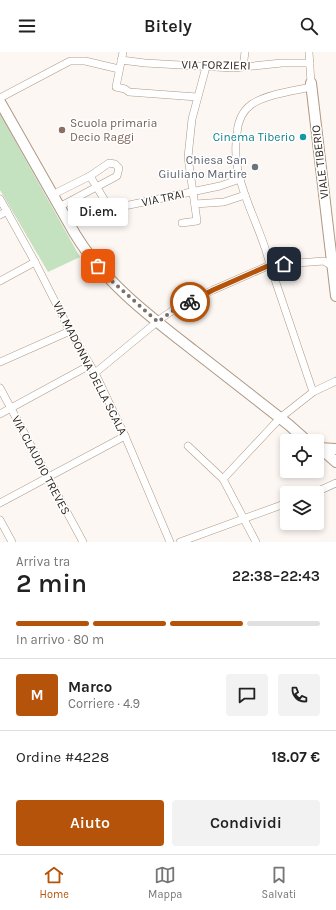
<!DOCTYPE html>
<html lang="it">
<meta charset="utf-8">
<style>
:root{--surface:#fff;--page:#f2f2f2;--text:#222;--muted:#767676;--line:#e0e0e0;--accent:#b45309}
body{margin:0;font-family:Karla,sans-serif;background:var(--page);color:var(--text);height:100vh;display:flex;flex-direction:column;font-size:15px;white-space:nowrap}
*{box-sizing:border-box;margin:0}
p{font-size:13px;color:var(--muted)}
.icon{flex:none;width:22px;height:22px;fill:none;stroke:currentColor;stroke-width:2;stroke-linecap:round;stroke-linejoin:round}
.map{position:relative;height:490px;overflow:hidden}
.drawer{display:flex;flex-direction:column;background:var(--surface);flex:1}
.drawer>*{flex:none}
.controls{position:absolute;left:280px;top:382px;display:grid;gap:8px}
.controls a{display:grid;place-items:center;width:44px;height:44px;border-radius:4px;background:var(--surface);box-shadow:0 2px 6px #0003;font-size:20px}
.pin{position:absolute;display:grid;place-items:center;width:34px;height:34px;color:#fff;margin:-17px;border-radius:8px;box-shadow:0 2px 6px #0006}
.courier{position:absolute;display:grid;place-items:center;width:40px;height:40px;margin:-20px;border:3px solid #b45309;border-radius:50%;background:#fff;color:#222;box-shadow:0 1px 5px #0007}
.bubble{position:absolute;height:28px;border-radius:4px;background:var(--surface);box-shadow:0 2px 6px #0003;font-size:13px;font-weight:600;line-height:28px;text-align:center}
.headline em{font-style:normal;font-weight:600}
.headline div{display:flex;flex-direction:column-reverse}
.headline{display:flex;align-items:center;justify-content:space-between;height:68px;padding:0 16px}
h1{font-size:26px;font-weight:600;line-height:30px}
.bar{display:grid;grid-template-columns:repeat(4,1fr);gap:6px 4px;align-content:center;height:48px;padding:0 16px}
.bar i{height:5px;border-radius:3px;background:var(--line)}
.bar .on{background:var(--accent)}
.bar p{grid-column:span 4}
.line{display:flex;align-items:center;gap:10px;padding:0 16px;border-top:1px solid var(--line)}
.line div{flex:1}
.round{display:grid;place-items:center;flex:none;width:42px;height:42px;border-radius:4px;background:var(--page)}
.primary-button{display:flex;gap:8px;margin-top:auto;padding:8px 16px}
.primary-button a{flex:1;height:46px;border-radius:4px;background:var(--accent);color:#fff;font-size:16px;font-weight:600;line-height:46px;text-align:center}
.primary-button a+a{background:var(--page);color:var(--text)}
header{display:flex;justify-content:space-between;align-items:center;height:52px;padding:0 16px;background:var(--surface);font-size:18px;font-weight:600}
.tab-bar{display:flex;justify-content:space-around;align-items:center;height:56px;border-top:1px solid var(--line);background:var(--surface);font-size:11px;color:var(--muted)}
.tab-bar a{display:grid;justify-items:center;gap:2px}
.tab-bar .on{color:var(--accent)}
.map>svg:first-child{display:block}
.green{fill:#c5e2c0}
.lines{fill:none;stroke-linecap:round;stroke-linejoin:round}
.street-casing{stroke:#af9884;stroke-width:8}
.secondary-casing{stroke:#af9884;stroke-width:12}
.street{stroke:#fff;stroke-width:7}
.secondary{stroke:#fff;stroke-width:10}
.done{stroke:#787069;stroke-width:4;stroke-dasharray:0 7.2}
.route{stroke:#b45309;stroke-width:5}
.education-dot{fill:#8d6e63;stroke:#fff;stroke-width:1.5}
.culture-dot{fill:#0f9aa8;stroke:#fff;stroke-width:1.5}
.worship-dot{fill:#6b7280;stroke:#fff;stroke-width:1.5}
.labels{text-anchor:middle;dominant-baseline:central;stroke-width:3;stroke-linejoin:round;paint-order:stroke}
.street-label{font-size:12px;fill:#31271f;stroke:#fff}
.education-label{font-size:12px;fill:#785e54;stroke:#fff;text-anchor:start}
.culture-label{font-size:12px;fill:#0d838f;stroke:#fff;text-anchor:end}
.worship-label{font-size:12px;fill:#5b616d;stroke:#fff;text-anchor:end}
</style>
<header><svg class="icon" aria-label="menu" viewBox="0 0 24 24"><path d="M4 6h16M4 12h16M4 18h16"/></svg>Bitely<svg class="icon" aria-label="search" viewBox="0 0 24 24"><circle cx="10" cy="10" r="6"/><path d="M15 15l6 6"/></svg></header>
<div class="map">
<svg width="336" height="490" viewBox="0 0 336 490">
<rect width="100%" height="100%" fill="#fcf7f3"/>
<path class="green" d="M0,62L80,205L48,220L0,138Z"/>
<g class="lines">
<defs>
<g id="street">
<path d="M123,0L116,35L125,37L129,40L197,45"/>
<path d="M309,0L311,31"/>
<path d="M121,8L145,11L233,16L282,11H310"/>
<path d="M243,15L245,0"/>
<path d="M311,35C293,39 268,42 252,52C242,59 238,69 237,81C229,128 260,169 270,213L313,340"/>
<path d="M0,46L70,9H85L119,17"/>
<path d="M90,124L110,157L220,134L240,127"/>
<path d="M52,143L90,124L109,111L115,112L119,116L117,124L59,155"/>
<path d="M0,147L35,210L70,279L95,321L125,384L170,490"/>
<path d="M195,152L224,150L245,143"/>
<path d="M0,163L7,159"/>
<path d="M182,171L197,169L188,105L192,67L206,15"/>
<path d="M0,229L35,210"/>
<path d="M0,310L70,279"/>
<path d="M95,321L163,265L175,257L213,238L270,213L324,209L332,214"/>
<path d="M0,336L83,490"/>
<path d="M0,362L90,313"/>
<path d="M188,394L223,427L256,490"/>
<path d="M223,427L280,366L313,340L336,329"/>
<path d="M314,441L336,431"/>
<path d="M0,451L125,384"/>
<path d="M0,468L12,490"/>
<path d="M180,490L287,451"/>
</g>
<g id="secondary">
<path d="M311,31L336,244"/>
<path d="M0,50L75,182C104,230 149,264 193,298C225,323 257,348 289,373L307,389"/>
<path d="M317,396L327,402L336,410"/>
<path d="M318,396L336,397"/>
</g>
</defs>
<use href="#street" class="street-casing"/>
<use href="#secondary" class="secondary-casing"/>
<use href="#street" class="street"/>
<use href="#secondary" class="secondary"/>
</g>
<g class="lines">
<path class="done" d="M98,214L105,223L158,270L175,257L190,250"/>
<path class="route" d="M190,250L213,238L270,213L284,212"/>
</g>
<circle class="education-dot" cx="62" cy="78" r="4"/>
<circle class="culture-dot" cx="303" cy="85" r="4"/>
<circle class="worship-dot" cx="255" cy="115" r="4"/>
<g class="labels">
<g class="street-label">
<text transform="translate(216 13) rotate(1)">VIA FORZIERI</text>
<text transform="translate(320 110) rotate(-97)">VIALE TIBERIO</text>
<text transform="translate(163 146) rotate(-12)">VIA TRAI</text>
<text transform="translate(90 316) rotate(63)">VIA MADONNA DELLA SCALA</text>
<text transform="translate(41 413) rotate(62)">VIA CLAUDIO TREVES</text>
</g>
<g class="education-label">
<text x="70" y="71">Scuola primaria<tspan x="70" dy="14">Decio Raggi</tspan></text>
</g>
<g class="culture-label">
<text x="295" y="85">Cinema Tiberio</text>
</g>
<g class="worship-label">
<text x="247" y="108">Chiesa San<tspan x="247" dy="14">Giuliano Martire</tspan></text>
</g>
</g>
</svg>
<div class="controls">
<a><svg class="icon" aria-label="locate" viewBox="0 0 24 24"><circle cx="12" cy="12" r="6"/><path d="M12 2v4M12 18v4M2 12h4M18 12h4"/></svg></a>
<a><svg class="icon" aria-label="layers" viewBox="0 0 24 24"><path d="M12 4l9 5-9 5-9-5zM3 14l9 5 9-5"/></svg></a>
</div>
<div class="pin" style="left:98px;top:214px;background:#ea580c"><svg class="icon" aria-label="bag" viewBox="0 0 24 24"><path d="M5 8h14l-1 12H6zM9 8a3 3 0 0 1 6 0"/></svg></div>
<div class="pin" style="left:284px;top:212px;background:#1f2937"><svg class="icon" aria-label="home" viewBox="0 0 24 24"><path d="M3 11l9-7 9 7M6 9v11h12V9"/></svg></div>
<div class="courier" style="left:190px;top:250px"><svg class="icon" aria-label="bike" viewBox="0 0 24 24"><circle cx="6" cy="16" r="4"/><circle cx="18" cy="16" r="4"/><path d="M6 16l4-8h5l3 8M10 8l3 8H6M13 5h3"/></svg></div>
<div class="bubble" style="left:68px;top:146px;width:60px">Di.em.</div>
</div>
<section class="drawer">
<div class="headline"><div><h1>2 min</h1><p>Arriva tra</p></div><em>22:38–22:43</em></div>
<div class="bar"><i class="on"></i><i class="on"></i><i class="on"></i><i></i><p>In arrivo · 80 m</p></div>
<div class="line" style="height:72px"><b class="round" style="background:var(--accent);color:#fff">M</b><div><b>Marco</b><p>Corriere · 4.9</p></div><a class="round"><svg class="icon" aria-label="chat" viewBox="0 0 24 24"><path d="M4 5h16v11H9l-5 4z"/></svg></a><a class="round"><svg class="icon" aria-label="phone" viewBox="0 0 24 24"><path d="M5 4h4l2 5-3 2q2 4 5 5l2-3 5 2v4C11 20 4 13 5 4z"/></svg></a></div>
<div class="line" style="height:52px"><div>Ordine #4228</div><b>18.07 €</b></div>
<div class="primary-button"><a>Aiuto</a><a>Condividi</a></div>
</section>
<nav class="tab-bar">
<a class="on"><svg class="icon" aria-label="home" viewBox="0 0 24 24"><path d="M3 11l9-7 9 7M6 9v11h12V9"/></svg>Home</a>
<a><svg class="icon" aria-label="map" viewBox="0 0 24 24"><path d="M3 6l6-2 6 2 6-2v14l-6 2-6-2-6 2zM9 4v14M15 6v14"/></svg>Mappa</a>
<a><svg class="icon" aria-label="saved" viewBox="0 0 24 24"><path d="M7 4h10v16l-5-4-5 4z"/></svg>Salvati</a>
</nav>
